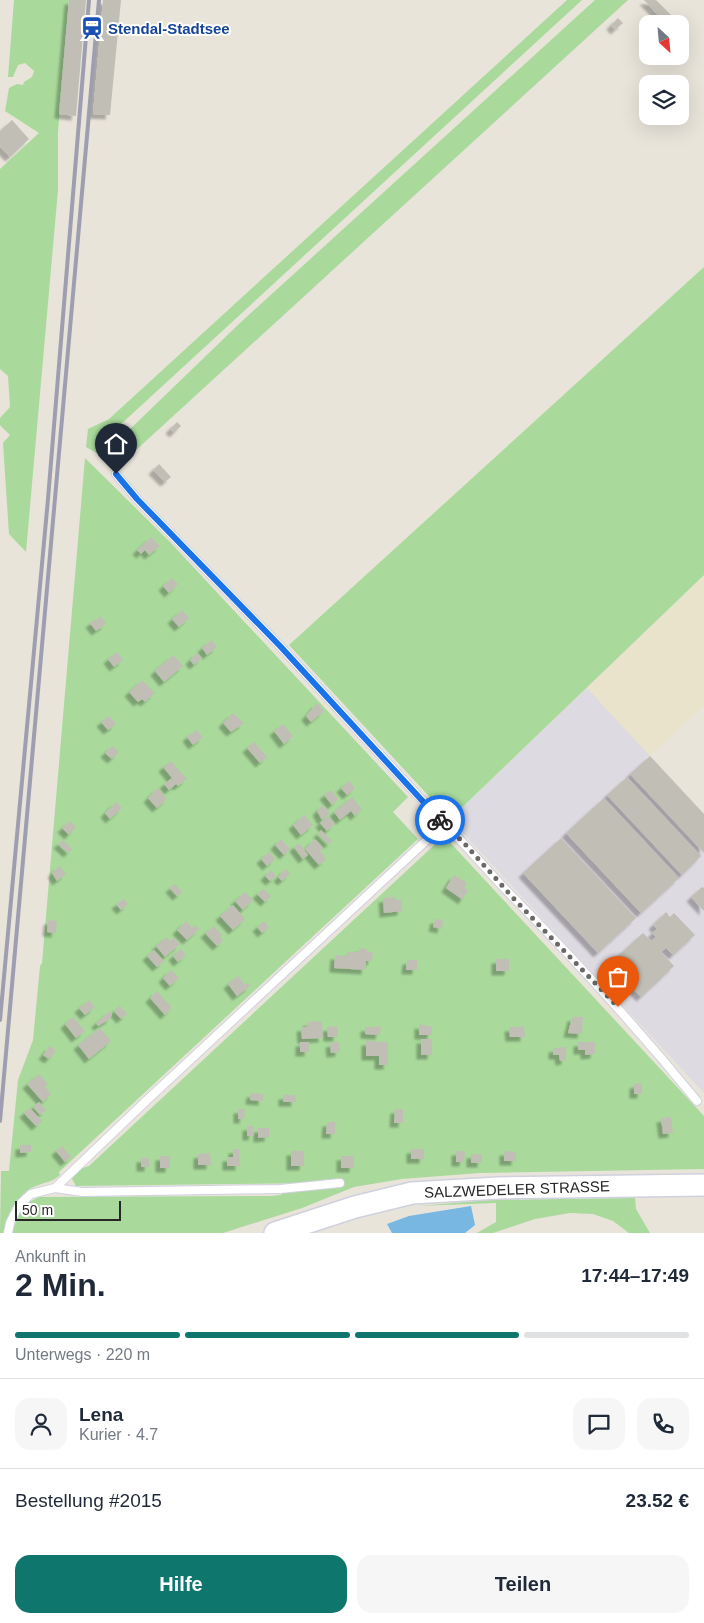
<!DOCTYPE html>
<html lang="de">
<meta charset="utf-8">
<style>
:root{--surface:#fff;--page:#f6f6f7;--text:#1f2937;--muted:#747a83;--line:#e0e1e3;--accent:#0f766e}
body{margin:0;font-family:Helvetica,sans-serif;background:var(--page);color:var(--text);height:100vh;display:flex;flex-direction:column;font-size:19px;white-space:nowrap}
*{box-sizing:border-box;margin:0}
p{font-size:16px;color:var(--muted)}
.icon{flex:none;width:28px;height:28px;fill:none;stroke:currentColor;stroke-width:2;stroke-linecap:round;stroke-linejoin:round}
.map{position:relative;height:1233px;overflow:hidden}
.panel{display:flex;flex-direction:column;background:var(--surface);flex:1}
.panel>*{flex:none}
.needle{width:32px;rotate:154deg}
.tools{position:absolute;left:639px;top:15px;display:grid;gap:10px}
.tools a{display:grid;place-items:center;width:50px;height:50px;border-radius:10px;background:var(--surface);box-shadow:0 5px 20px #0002;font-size:25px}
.scale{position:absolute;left:15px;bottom:12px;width:106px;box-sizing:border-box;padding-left:5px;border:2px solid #272727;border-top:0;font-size:14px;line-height:18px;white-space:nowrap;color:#272727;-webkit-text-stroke:4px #fff;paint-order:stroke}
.pin{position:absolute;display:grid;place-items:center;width:42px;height:42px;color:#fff;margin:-51px -21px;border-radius:50% 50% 50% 0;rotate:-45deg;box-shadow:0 0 5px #0007}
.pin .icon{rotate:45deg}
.courier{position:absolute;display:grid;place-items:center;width:50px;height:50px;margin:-25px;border:4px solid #1a73e8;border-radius:50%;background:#fff;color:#222;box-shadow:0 1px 6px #0007}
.headline em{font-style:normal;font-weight:800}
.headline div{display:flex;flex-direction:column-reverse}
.headline{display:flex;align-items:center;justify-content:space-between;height:85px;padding:0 15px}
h1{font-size:32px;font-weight:800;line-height:38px}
.bar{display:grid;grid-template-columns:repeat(4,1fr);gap:8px 5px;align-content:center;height:60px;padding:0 15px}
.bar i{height:6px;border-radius:4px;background:var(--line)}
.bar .current{background:var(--accent)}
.bar p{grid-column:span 4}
.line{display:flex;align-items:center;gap:12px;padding:0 15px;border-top:1px solid var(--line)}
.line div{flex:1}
.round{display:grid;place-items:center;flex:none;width:52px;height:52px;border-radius:15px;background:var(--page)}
.primary-button{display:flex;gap:10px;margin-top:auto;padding:10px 15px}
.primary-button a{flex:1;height:58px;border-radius:15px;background:var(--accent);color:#fff;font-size:20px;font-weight:800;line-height:58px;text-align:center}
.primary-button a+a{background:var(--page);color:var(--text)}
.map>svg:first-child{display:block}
.industrial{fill:#dddae1}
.education{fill:#e9e3cb}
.green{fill:#a9da9b}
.water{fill:#77b7e1}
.building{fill:#c1beb6;filter:url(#shadow)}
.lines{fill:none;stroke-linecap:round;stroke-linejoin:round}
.service-casing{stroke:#d0d1df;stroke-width:10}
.secondary-casing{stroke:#d0d1df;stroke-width:24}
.service{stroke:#fff;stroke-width:8}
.secondary{stroke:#fff;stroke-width:21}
.rail{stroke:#9e9eb0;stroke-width:4}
.done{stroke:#6b6966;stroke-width:5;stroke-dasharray:0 9}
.route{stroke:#1a73e8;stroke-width:6}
.labels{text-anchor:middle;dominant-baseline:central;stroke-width:4;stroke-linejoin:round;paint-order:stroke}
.transit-label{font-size:15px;font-weight:bold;fill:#164399;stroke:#fff;text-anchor:start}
.street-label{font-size:15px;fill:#272727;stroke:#fff}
</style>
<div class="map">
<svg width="704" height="1233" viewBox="0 0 704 1233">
<defs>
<filter id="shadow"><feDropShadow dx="-4.5" dy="4.5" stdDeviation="1" flood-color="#0004"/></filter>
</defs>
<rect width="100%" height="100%" fill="#e8e4da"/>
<path class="industrial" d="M587,688L704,814V1093L450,819Z"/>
<path class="education" d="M704,575V706L650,756L587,688Z"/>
<g class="green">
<path d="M14,0H69L58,132V190L26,552L9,534L3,443L10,435L0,425V418L10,407L8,376L0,369V169L39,133L5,111L9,88L17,84L23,85L24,82L32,77L34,71L25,63L18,65L13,77H8Z"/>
<path d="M567,0H582L120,425L102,456L86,447L88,429L109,419Z"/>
<path d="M595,0H628L135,451L124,448L121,441L125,434L241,322Z"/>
<path d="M704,267V575L450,819L289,645Z"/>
<path d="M85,458L170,542L408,797L393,812L418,839L59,1172L60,1175C53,1182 45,1182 36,1186C17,1193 8,1215 4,1233H0L1,1171H9L18,1080L33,1040L40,966L42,963Z"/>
<path d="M444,836L704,1116V1169L480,1173L402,1179L354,1187L302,1208L223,1233H11L23,1205L39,1197L271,1196L281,1195L284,1191L326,1189L328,1187L322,1183L76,1186L72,1179L79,1169L89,1166Z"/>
<path d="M635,1198L636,1209L650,1233H629L613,1221L593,1214L570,1213L535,1219L493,1233H477L496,1222V1203L418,1206L490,1200Z"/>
</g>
<path class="water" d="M471,1206L475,1225L465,1233H392L387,1224L409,1216Z"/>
<g class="building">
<path d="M69,0H86L76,116L59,114Z"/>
<path d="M103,0H121L110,115L93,114Z"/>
<path d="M644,0H656L671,15L664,21Z"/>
<path d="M618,18L623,23L615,30L611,25Z"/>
<path d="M12,120L29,139L10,157L0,147V131Z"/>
<path d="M177,422L181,426L174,433L170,429Z"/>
<path d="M159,464L171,477L165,482L153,470Z"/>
<path d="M151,537L160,546L149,555L145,550L141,554L137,550Z"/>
<path d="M172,578L178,584L169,593L163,586Z"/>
<path d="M182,610L189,618L179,627L172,619Z"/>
<path d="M101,616L106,624L96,631L90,623Z"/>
<path d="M211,640L217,647L207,655L202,648Z"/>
<path d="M117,652L123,660L114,667L108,659Z"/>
<path d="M197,653L202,658L194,665L190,660Z"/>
<path d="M173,655L183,666L164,682L155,671Z"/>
<path d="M142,680L155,693L145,702L142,699L138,702L129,692Z"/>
<path d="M317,703L324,711L311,722L306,716Z"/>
<path d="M233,713L244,723L231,732L223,723Z"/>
<path d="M109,716L116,724L108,730L101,722Z"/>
<path d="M283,724L293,736L284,744L274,731Z"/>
<path d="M196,730L203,737L193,745L187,737Z"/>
<path d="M254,742L267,757L260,763L247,748Z"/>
<path d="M112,746L119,752L112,759L105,753Z"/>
<path d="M650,756L704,814V853L630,774Z"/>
<path d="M171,761L187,779L178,786L176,784L169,790L164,784L172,778L163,767Z"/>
<path d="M627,777L701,856L682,875L607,795Z"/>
<path d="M349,781L355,788L347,795L341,788Z"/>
<path d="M158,788L167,799L157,808L148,798Z"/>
<path d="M331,790L338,799L332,805L324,795Z"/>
<path d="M352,797L362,809L355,816L351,811L340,820L334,812Z"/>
<path d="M604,798L679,878L641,913L566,833Z"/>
<path d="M116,802L122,808L110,819L105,813Z"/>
<path d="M323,805L330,813L322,820L317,811Z"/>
<path d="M304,815L313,825L301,835L293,825Z"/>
<path d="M328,816L335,824L327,831L320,823Z"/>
<path d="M70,821L76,827L69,835L62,828Z"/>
<path d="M321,830L332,841L328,844L318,834Z"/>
<path d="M561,838L636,918L598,953L523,873Z"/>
<path d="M281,839L290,849L284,855L275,845Z"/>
<path d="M315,839L323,848L320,851L326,859L319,865L305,849Z"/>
<path d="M63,840L72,849L68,853L58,844Z"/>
<path d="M299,843L308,855L303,859L294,847Z"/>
<path d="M269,852L275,859L267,866L261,859Z"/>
<path d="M59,866L66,874L57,881L52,873Z"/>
<path d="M286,869L290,874L282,881L278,877Z"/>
<path d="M271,870L276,876L270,881L265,876Z"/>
<path d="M454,875L467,883L464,887L468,890L463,900L446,888Z"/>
<path d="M175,884L182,892L177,896L170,888Z"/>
<path d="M702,887L704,888V911L691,897Z"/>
<path d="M263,889L271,896L265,902L257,894Z"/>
<path d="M245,892L253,900L243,910L235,901Z"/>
<path d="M396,897V900H402V911L384,913L383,898Z"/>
<path d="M124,899L128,904L121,910L116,904Z"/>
<path d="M233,905L245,919L233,930L220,916Z"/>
<path d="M666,912L670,917L674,913L695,935L673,955L666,948L661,952L674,966L641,997L609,964L643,933L651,941L656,937L652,933L657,929L653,925Z"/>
<path d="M435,919L443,920L442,929L433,927Z"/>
<path d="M48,920L57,921L56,933L47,932Z"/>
<path d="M186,921L192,928L195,925L199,929L187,940L177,930Z"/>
<path d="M264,921L269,927L262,933L257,927Z"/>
<path d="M214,926L222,935L220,937L223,941L217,946L205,933Z"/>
<path d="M167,937L170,941L174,938L180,944L165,957L156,946Z"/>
<path d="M359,948L367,949V952H373L372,961H366V970L334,968L335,955L347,956V952H359Z"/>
<path d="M181,949L186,955L178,962L173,956Z"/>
<path d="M154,950L164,961L157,967L147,956Z"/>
<rect x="496" y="959" width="13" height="12"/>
<path d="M407,960H417V970H406Z"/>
<path d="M171,970L179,978L170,986L163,978Z"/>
<path d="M238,976L245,985L247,983L250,986L237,996L228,984Z"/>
<path d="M157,991L172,1008L165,1015L150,998Z"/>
<path d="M89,1000L95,1007L85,1015L79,1008Z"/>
<path d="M120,1006L127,1014L121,1019L114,1011Z"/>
<path d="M110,1011L112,1014L110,1019L98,1026L96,1023Z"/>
<path d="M73,1017L85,1031L76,1038L65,1024Z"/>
<path d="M572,1017H583L582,1034L568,1033Z"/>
<path d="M322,1021L323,1038L302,1039L301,1027H307V1022Z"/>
<path d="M419,1024L432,1027V1035H419Z"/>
<path d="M337,1026L338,1037H328L327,1027Z"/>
<path d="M365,1027H381L380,1035L365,1034Z"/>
<path d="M509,1027H524L525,1037H510Z"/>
<path d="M100,1028L111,1041L89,1059L78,1045Z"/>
<rect x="421" y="1039" width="11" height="16"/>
<path d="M366,1041L388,1042V1065H379V1056H366Z"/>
<rect x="300" y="1042" width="9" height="10"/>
<path d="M339,1042L340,1052L331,1053L330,1043Z"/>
<path d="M578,1042H595V1054L585,1055V1050H578Z"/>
<path d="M50,1046L56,1051L49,1059L43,1055Z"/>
<path d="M566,1047V1060L560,1061L559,1055H553V1048Z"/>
<path d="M39,1074L48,1084L45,1087L51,1094L43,1102L27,1084Z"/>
<path d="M642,1083V1094H634V1084Z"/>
<path d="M251,1093L263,1094V1101L250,1100Z"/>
<path d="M283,1095H295L296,1102H283Z"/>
<path d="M39,1102L46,1110L40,1115L33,1107Z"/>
<path d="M30,1108L42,1121L36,1126L24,1113Z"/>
<path d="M238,1109H245L244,1119H238Z"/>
<path d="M395,1109H403V1123H394Z"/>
<path d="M671,1117L673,1133L663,1134L661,1118Z"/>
<path d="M327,1122H335V1134H326Z"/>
<path d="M247,1126H254L253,1136H247Z"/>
<path d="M258,1128H269V1137L258,1138Z"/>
<path d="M20,1145H31V1152L20,1153Z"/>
<path d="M62,1146L71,1157L65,1162L56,1151Z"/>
<path d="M233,1149H239L240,1166H227V1157H233Z"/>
<rect x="411" y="1149" width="13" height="10"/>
<rect x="291" y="1151" width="13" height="15"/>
<path d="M456,1151H465L464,1162H456Z"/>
<path d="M504,1151L516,1152V1161H504Z"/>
<path d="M210,1153L211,1165H198V1154Z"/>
<rect x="471" y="1154" width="11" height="9"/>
<rect x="160" y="1156" width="10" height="12"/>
<rect x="341" y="1156" width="13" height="12"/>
<rect x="141" y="1158" width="8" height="9"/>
</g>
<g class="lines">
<defs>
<g id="service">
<path d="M116,474L137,499L280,646L444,824C470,848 491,876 517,901C580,965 640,1031 697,1101"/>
<path d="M55,1188L82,1192L280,1189L340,1183"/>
<path d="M8,1233L10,1223L19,1205L31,1194L55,1188L146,1101L444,824"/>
</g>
<path id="secondary" d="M275,1233L355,1207L412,1193L498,1188L704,1185"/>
</defs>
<use href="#service" class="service-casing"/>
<use href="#secondary" class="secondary-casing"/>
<use href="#service" class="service"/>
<use href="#secondary" class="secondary"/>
<g class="rail">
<path d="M0,1020L48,499L89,0"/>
<path d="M0,1121L99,0"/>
</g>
</g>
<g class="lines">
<path class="done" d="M440,820L464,843L516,901L618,1007"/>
<path class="route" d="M116,474L137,499L280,646L440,820"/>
</g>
<defs>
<symbol id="station-bare" viewBox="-9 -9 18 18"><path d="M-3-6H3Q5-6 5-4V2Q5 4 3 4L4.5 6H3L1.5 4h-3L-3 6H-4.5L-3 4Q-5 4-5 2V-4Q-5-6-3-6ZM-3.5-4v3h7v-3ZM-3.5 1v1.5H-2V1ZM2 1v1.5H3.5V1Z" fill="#1a4fb4" stroke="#fff" stroke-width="2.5" paint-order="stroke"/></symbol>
</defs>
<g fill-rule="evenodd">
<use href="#station-bare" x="76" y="12" width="32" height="32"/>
</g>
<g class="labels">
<g class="transit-label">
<text x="108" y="28">Stendal-Stadtsee</text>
</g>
<g class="street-label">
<text transform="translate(517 1189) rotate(-2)">SALZWEDELER STRASSE</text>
</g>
</g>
</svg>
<div class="tools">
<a><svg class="needle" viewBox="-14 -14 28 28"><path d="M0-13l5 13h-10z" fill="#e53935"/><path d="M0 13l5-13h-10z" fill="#747a83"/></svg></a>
<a><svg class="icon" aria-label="layers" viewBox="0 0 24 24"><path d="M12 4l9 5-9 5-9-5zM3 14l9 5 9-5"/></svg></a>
</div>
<div class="scale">50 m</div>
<div class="pin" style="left:618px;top:1007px;background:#ea580c"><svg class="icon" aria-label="bag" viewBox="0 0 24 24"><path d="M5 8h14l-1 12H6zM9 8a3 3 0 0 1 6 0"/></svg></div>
<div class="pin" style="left:116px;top:474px;background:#1f2937"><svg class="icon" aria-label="home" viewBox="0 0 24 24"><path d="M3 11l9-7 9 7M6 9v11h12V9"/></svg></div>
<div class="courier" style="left:440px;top:820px"><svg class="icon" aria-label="bike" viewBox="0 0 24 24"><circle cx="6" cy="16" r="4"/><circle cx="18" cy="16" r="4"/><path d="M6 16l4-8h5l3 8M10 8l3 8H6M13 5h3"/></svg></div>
</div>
<section class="panel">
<div class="headline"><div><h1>2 Min.</h1><p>Ankunft in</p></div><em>17:44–17:49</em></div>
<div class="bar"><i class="current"></i><i class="current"></i><i class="current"></i><i></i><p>Unterwegs · 220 m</p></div>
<div class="line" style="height:90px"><a class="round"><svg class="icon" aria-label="person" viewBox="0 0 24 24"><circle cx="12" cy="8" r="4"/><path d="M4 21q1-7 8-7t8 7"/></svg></a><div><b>Lena</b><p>Kurier · 4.7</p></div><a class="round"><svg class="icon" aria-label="chat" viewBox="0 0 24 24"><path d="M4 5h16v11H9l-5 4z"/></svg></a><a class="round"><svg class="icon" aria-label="phone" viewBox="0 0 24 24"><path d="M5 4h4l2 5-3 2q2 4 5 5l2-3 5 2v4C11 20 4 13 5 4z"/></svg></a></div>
<div class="line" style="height:65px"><div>Bestellung #2015</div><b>23.52 €</b></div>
<div class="primary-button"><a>Hilfe</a><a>Teilen</a></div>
</section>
